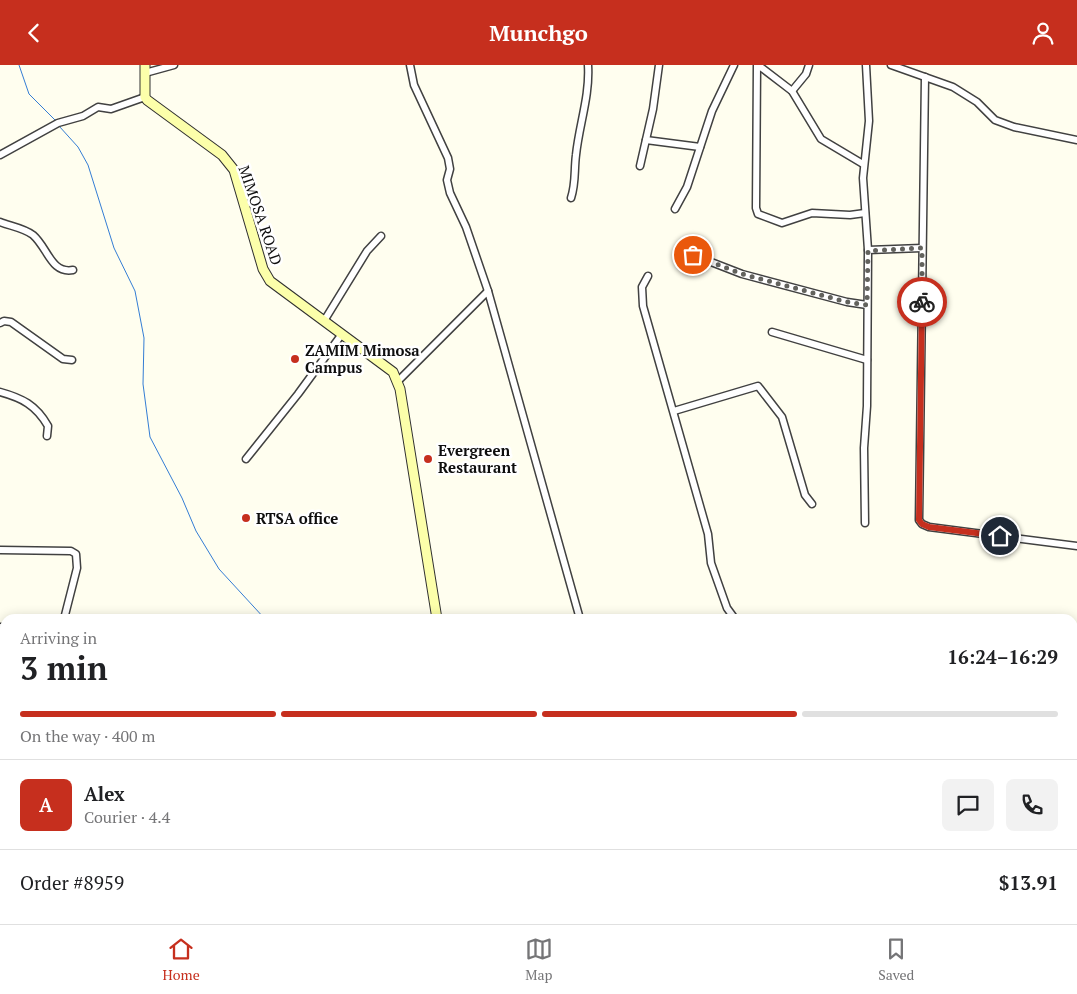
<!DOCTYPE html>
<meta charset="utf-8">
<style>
:root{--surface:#fff;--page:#f2f2f2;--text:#202124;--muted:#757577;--line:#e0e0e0;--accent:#c62f1e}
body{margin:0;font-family:"PT Serif",serif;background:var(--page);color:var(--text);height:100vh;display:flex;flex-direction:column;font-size:19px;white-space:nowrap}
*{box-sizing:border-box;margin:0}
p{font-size:16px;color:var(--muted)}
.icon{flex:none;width:28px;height:28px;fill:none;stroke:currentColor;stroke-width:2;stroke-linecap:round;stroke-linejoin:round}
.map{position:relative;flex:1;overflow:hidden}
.side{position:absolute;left:0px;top:549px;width:1078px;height:311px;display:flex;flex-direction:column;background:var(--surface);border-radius:15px 15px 0 0;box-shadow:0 2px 12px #0003}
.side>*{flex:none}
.pin{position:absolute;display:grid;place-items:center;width:42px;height:42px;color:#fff;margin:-21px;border:2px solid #fff;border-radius:50%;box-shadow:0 1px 5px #0007}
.courier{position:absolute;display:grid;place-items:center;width:50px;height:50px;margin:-25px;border:4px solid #c62f1e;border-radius:50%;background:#fff;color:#222;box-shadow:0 1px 6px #0007}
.head em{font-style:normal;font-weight:700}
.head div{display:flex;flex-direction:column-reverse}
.head{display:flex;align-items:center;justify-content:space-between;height:85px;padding:0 20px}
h1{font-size:32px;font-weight:700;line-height:38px}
.bar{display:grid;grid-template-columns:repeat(4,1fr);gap:8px 5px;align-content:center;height:60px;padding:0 20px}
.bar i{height:6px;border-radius:4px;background:var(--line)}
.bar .active{background:var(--accent)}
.bar p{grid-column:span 4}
.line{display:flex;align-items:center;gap:12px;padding:0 20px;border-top:1px solid var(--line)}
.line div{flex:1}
.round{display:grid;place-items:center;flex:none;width:52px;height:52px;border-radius:8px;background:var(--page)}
header{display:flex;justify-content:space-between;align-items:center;height:65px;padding:0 20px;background:var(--accent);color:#fff;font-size:22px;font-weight:700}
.dock{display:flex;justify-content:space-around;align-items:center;height:70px;border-top:1px solid var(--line);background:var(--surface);font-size:14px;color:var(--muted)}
.dock a{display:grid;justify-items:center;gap:2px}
.dock .active{color:var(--accent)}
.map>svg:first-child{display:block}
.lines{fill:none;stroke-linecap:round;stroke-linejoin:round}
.stream{stroke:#347dd4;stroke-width:1}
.street-casing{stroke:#414141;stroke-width:9}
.secondary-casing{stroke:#303030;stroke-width:11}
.street{stroke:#fff;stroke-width:6}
.secondary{stroke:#fcffaa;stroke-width:9}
.done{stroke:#62625d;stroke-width:5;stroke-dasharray:0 9}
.route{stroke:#c62f1e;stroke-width:6}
.poi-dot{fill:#c62f1e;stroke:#fff;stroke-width:2}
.labels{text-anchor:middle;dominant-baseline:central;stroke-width:5;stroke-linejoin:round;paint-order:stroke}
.street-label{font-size:15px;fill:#0e0e0e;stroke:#fff}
.poi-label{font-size:15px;font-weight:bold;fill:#0e0e0e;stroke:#fff;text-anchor:start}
</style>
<header><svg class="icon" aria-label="back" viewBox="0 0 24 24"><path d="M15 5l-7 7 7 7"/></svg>Munchgo<svg class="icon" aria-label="person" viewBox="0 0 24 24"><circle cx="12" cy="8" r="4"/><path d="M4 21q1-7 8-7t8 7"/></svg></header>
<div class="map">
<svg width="1077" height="859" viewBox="0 0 1077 859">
<rect width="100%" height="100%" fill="#fffeef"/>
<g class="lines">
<g class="stream">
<path d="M19,0L29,29L55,55"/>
<path d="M59,61L78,82L88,100L114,183L135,226L144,273L143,319L150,372L182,433L196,466L219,504L265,554"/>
<path d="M427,859V855"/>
</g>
<defs>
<g id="street">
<path d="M410,0L414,20L448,93L450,104L447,115L450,128L466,162L488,226"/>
<path d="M757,0L756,143L758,149L782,158L812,148L850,150L865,148"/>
<path d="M758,0L792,26L821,74L863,99"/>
<path d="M891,0L953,22L977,37L995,55L1014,62L1077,75"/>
<path d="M145,8L174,0"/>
<path d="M925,12L919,455L922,459L929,462L1077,481"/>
<path d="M792,26L806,9L809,0"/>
<path d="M646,75L700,82"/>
<path d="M0,90L58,58L83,51L98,42L111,44L145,32"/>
<path d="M640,101L653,44L659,0"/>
<path d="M571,133C576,118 574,105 576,90C579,60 590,31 588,0"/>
<path d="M675,144L687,122L712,46L734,0"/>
<path d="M0,157C10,161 24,163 33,170C48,183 51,209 73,205"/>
<path d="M868,185L922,183"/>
<path d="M693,190L742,209L847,237L867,240"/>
<path d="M648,211L642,222L643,241L708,469L711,498L727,543L735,554"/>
<path d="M324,256L367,186L381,171"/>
<path d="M0,258L4,256L11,257L63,294L72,295"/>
<path d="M772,267L867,295"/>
<path d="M398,316L488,226L580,554"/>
<path d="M0,327C22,333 36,340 48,361L47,371"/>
<path d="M674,346L758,321L782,352L805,430L812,439"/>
<path d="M246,394L298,329L342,269"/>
<path d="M865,458L864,383L867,341L868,185L863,113L869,56L866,0"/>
<path d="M0,485L71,486L76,489L77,503L64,554"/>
<path d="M0,562L5,563"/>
<path d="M353,855L357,859"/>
<path d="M710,855L712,859"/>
<path d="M873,855L874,859"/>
<path d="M316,858L324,855"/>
</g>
<g id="secondary">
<path d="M145,0V32L147,35L222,90L234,105L263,204L270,216L393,307L400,324L437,554"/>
<path d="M477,855L479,859"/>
</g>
</defs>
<use href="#street" class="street-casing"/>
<use href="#secondary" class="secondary-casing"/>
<use href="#street" class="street"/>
<use href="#secondary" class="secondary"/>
</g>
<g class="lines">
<path class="done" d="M693,190L742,209L847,237L867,240L868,186L922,183V237"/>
<path class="route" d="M922,237L919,455L922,459L929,462L1000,471"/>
</g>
<g class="poi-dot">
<circle cx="295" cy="294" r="5"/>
<circle cx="428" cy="394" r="5"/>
<circle cx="246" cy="453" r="5"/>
</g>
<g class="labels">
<g class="street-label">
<text transform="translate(261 150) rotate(71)">MIMOSA ROAD</text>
</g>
<g class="poi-label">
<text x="305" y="285">ZAMIM Mimosa<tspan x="305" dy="17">Campus</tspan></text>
<text x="438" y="385">Evergreen<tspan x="438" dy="17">Restaurant</tspan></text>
<text x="256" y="453">RTSA office</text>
</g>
</g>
</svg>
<div class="pin" style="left:693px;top:190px;background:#ea580c"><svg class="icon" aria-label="bag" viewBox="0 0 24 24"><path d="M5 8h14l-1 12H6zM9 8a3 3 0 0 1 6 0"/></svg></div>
<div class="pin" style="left:1000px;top:471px;background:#1f2937"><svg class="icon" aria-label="home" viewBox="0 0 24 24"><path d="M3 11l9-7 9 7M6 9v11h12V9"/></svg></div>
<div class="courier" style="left:922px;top:237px"><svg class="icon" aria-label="bike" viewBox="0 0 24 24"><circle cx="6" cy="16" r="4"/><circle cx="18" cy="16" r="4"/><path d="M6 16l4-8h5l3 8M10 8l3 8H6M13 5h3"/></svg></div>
<section class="side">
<div class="head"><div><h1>3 min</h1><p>Arriving in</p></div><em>16:24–16:29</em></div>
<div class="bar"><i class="active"></i><i class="active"></i><i class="active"></i><i></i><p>On the way · 400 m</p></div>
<div class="line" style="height:90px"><b class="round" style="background:var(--accent);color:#fff">A</b><div><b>Alex</b><p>Courier · 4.4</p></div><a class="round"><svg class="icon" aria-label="chat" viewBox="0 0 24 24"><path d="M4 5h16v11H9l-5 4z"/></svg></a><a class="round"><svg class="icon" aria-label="phone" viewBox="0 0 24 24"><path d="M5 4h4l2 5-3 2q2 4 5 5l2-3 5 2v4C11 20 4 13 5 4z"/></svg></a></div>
<div class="line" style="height:65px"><div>Order #8959</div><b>$13.91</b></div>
</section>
</div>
<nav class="dock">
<a class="active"><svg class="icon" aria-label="home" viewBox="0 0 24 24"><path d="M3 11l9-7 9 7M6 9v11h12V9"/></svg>Home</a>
<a><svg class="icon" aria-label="map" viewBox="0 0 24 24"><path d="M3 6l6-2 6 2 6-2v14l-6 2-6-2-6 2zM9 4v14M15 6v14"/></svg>Map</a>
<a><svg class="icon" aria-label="saved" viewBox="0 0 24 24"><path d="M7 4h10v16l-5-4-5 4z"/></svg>Saved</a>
</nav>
